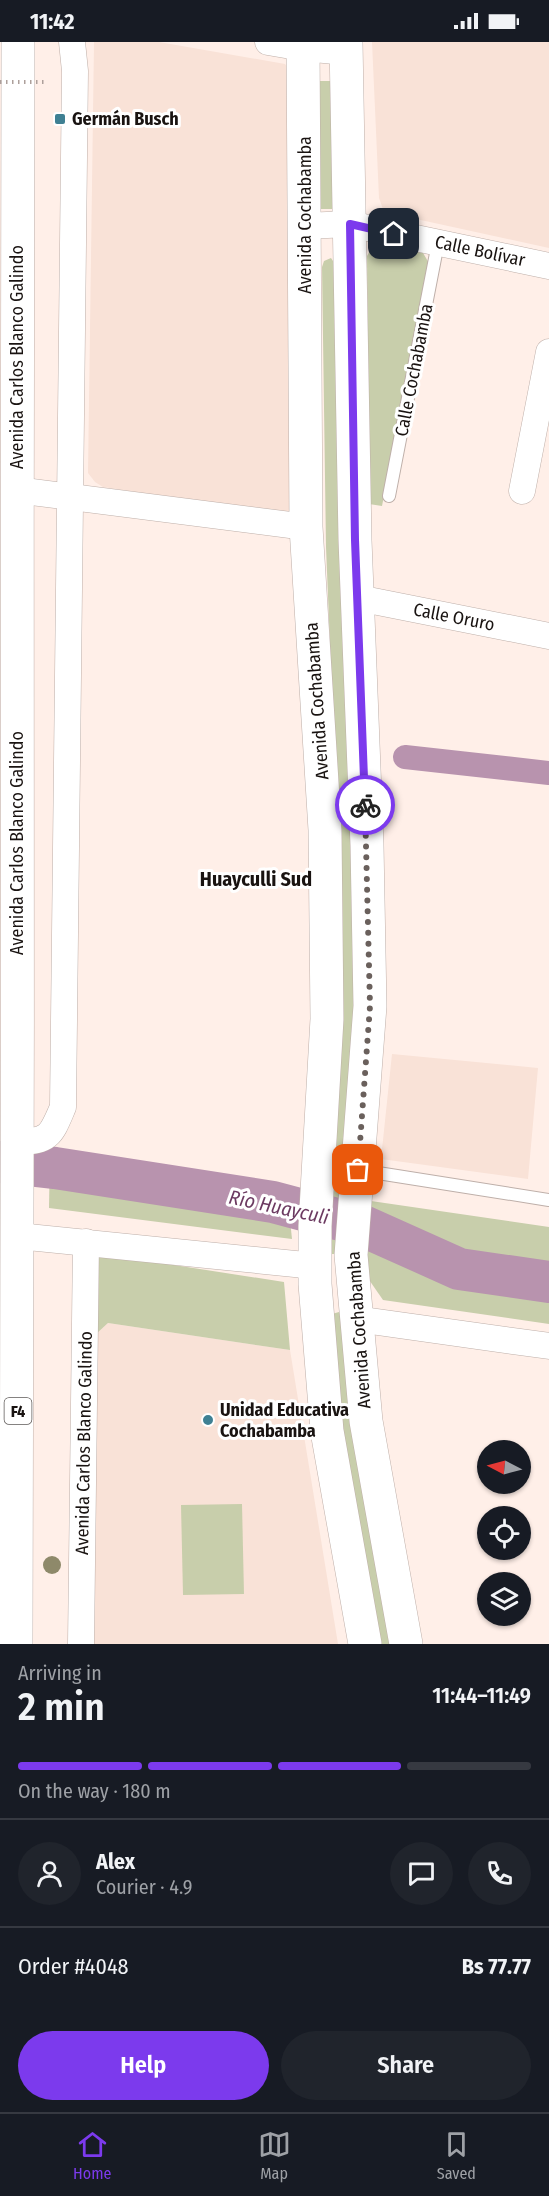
<!DOCTYPE html>
<meta charset="utf-8">
<style>
:root{--surface:#171b24;--page:#20242c;--text:#f1f3f6;--muted:#9ea1a6;--line:#363941;--accent:#7c3aed}
body{margin:0;font-family:"Fira Sans Condensed",sans-serif;background:var(--page);color:var(--text);height:100vh;display:flex;flex-direction:column;font-size:22px;white-space:nowrap}
*{box-sizing:border-box;margin:0}
p{font-size:20px;color:var(--muted)}
.icon{flex:none;width:33px;height:33px;fill:none;stroke:currentColor;stroke-width:2;stroke-linecap:round;stroke-linejoin:round}
.map{position:relative;height:1602px;overflow:hidden}
.drawer{display:flex;flex-direction:column;background:var(--surface);flex:1}
.drawer>*{flex:none}
.needle{width:39px;rotate:276deg}
.tools{position:absolute;left:477px;top:1398px;display:grid;gap:12px}
.tools a{display:grid;place-items:center;width:54px;height:54px;border-radius:50%;background:var(--surface);box-shadow:0 2px 4px #0004;font-size:30px}
.pin{position:absolute;display:grid;place-items:center;width:51px;height:51px;color:#fff;margin:-26px;border-radius:12px;box-shadow:0 3px 9px #0006}
.courier{position:absolute;display:grid;place-items:center;width:60px;height:60px;margin:-30px;border:4px solid #7c3aed;border-radius:50%;background:#fff;color:#222;box-shadow:0 2px 8px #0007}
.overview em{font-style:normal;font-weight:600}
.overview div{display:flex;flex-direction:column-reverse}
.overview{display:flex;align-items:center;justify-content:space-between;height:102px;padding:0 18px}
h1{font-size:39px;font-weight:600;line-height:45px}
.bar{display:grid;grid-template-columns:repeat(4,1fr);gap:9px 6px;align-content:center;height:72px;padding:0 18px}
.bar i{height:8px;border-radius:4px;background:var(--line)}
.bar .current{background:var(--accent)}
.bar p{grid-column:span 4}
.line{display:flex;align-items:center;gap:15px;padding:0 18px;border-top:2px solid var(--line)}
.line div{flex:1}
.round{display:grid;place-items:center;flex:none;width:63px;height:63px;border-radius:32px;background:var(--page)}
.button{display:flex;gap:12px;margin-top:auto;padding:12px 18px}
.button a{flex:1;height:69px;border-radius:36px;background:var(--accent);color:#fff;font-size:24px;font-weight:600;line-height:69px;text-align:center}
.button a+a{background:var(--page);color:var(--text)}
.status{display:flex;justify-content:space-between;align-items:center;height:42px;padding:0 30px;background:var(--surface);direction:ltr}
.status svg{height:16px;fill:currentColor}
.menu{display:flex;justify-content:space-around;align-items:center;height:84px;border-top:2px solid var(--line);background:var(--surface);font-size:16px;color:var(--muted)}
.menu a{display:grid;justify-items:center;gap:3px}
.menu .current{color:var(--accent)}
.map>svg:first-child{display:block}
.built{fill:#f9e2d7}
.green{fill:#c8ceab}
.lines{fill:none;stroke-linecap:round;stroke-linejoin:round}
.canal{stroke:#b893ae;stroke-width:24}
.river{stroke:#b893ae;stroke-width:42}
.service-casing{stroke:#beafa9;stroke-width:14}
.minor-casing{stroke:#beafa9;stroke-width:27}
.primary-casing{stroke:#beafa9;stroke-width:34}
.trunk-casing{stroke:#beafa9;stroke-width:34}
.service{stroke:#fff;stroke-width:12}
.minor{stroke:#fff;stroke-width:26}
.primary{stroke:#fff;stroke-width:33}
.trunk{stroke:#fff;stroke-width:33}
.path-bridge{stroke:#ada09b;stroke-width:4;stroke-dasharray:1.5 4.5;stroke-linecap:butt}
.tree{fill:#8e896a}
.done{stroke:#6a605c;stroke-width:6;stroke-dasharray:0 10.8}
.route{stroke:#7c3aed;stroke-width:8}
.poi-dot{fill:#3f8093;stroke:#fff;stroke-width:2}
.labels{text-anchor:middle;dominant-baseline:central;stroke-width:6;stroke-linejoin:round;paint-order:stroke}
.shield{fill:#fff;stroke:#5e5a58;stroke-width:1.5}
.shield-label{font-size:16px;font-weight:bold;fill:#191311}
.poi-label{font-size:18px;font-weight:bold;fill:#191311;stroke:#fff;text-anchor:start}
.street-label{font-size:18px;fill:#191311;stroke:#fff}
.neighbourhood-label{font-size:20px;font-weight:bold;fill:#191311;stroke:#fff}
.water-label{font-size:20px;font-style:italic;fill:#6c3a61;stroke:#fff}
</style>
<div class="status"><b>11:42</b><svg viewBox="0 0 49 12"><path d="M0 12V9h3v3zM5 12V6h3v6zM10 12V3h3v9zM15 12V0h3v12zM26 1h20v11H26zM47 4h2v5h-2z"/></svg></div>
<div class="map">
<svg width="549" height="1602" viewBox="0 0 549 1602">
<rect width="100%" height="100%" fill="#ffefe8"/>
<g class="built">
<path d="M94,0H159L285,22L294,34V466L285,473L103,445L95,440L88,431Z"/>
<path d="M372,0H549V206L384,170L379,156Z"/>
<path d="M392,1012L538,1026L528,1137L381,1117Z"/>
<path d="M108,1281L290,1308L338,1602H90L95,1293Z"/>
</g>
<g class="green">
<path d="M319,39H335L336,167H320Z"/>
<path d="M379,203L423,211L429,221L382,464L369,462L367,214L371,207Z"/>
<path d="M331,216L337,225L358,958L340,1212H328L338,799L326,505L322,225L324,219Z"/>
<path d="M50,1106L287,1149L292,1197L49,1166Z"/>
<path d="M371,1159L549,1185V1282L383,1258L365,1232Z"/>
<path d="M96,1211L284,1240L290,1308L108,1281L95,1293Z"/>
<path d="M339,1270L344,1272L393,1602H377L344,1415L332,1272Z"/>
<path d="M242,1462L244,1552L183,1553L181,1463Z"/>
</g>
<g class="lines">
<path class="canal" d="M405,715L549,731"/>
<path class="river" d="M0,1120L55,1126L273,1160L363,1184L459,1227L549,1240"/>
<defs>
<g id="service">
<path d="M389,454L438,201"/>
<path d="M359,1128L549,1158"/>
</g>
<g id="minor">
<path d="M268,0L303,6L346,10"/>
<path d="M305,184L349,182L549,224"/>
<path d="M16,448L306,485"/>
<path d="M522,449L549,310"/>
<path d="M358,556L549,594"/>
<path d="M18,1100C50,1099 51,1093 63,1065L75,29L72,0"/>
<path d="M18,1194L315,1224"/>
<path d="M356,1277L549,1304"/>
<path d="M81,1602L86,1200"/>
</g>
<g id="primary">
<path d="M303,0L306,485L325,788L327,977L315,1184V1242L327,1389L365,1602"/>
<path d="M346,0L355,498L367,803L370,964L351,1213L366,1379L406,1602"/>
</g>
<path id="trunk" d="M16,1602C19,1068 16,534 18,0"/>
</defs>
<use href="#service" class="service-casing"/>
<use href="#minor" class="minor-casing"/>
<use href="#primary" class="primary-casing"/>
<use href="#trunk" class="trunk-casing"/>
<use href="#service" class="service"/>
<use href="#minor" class="minor"/>
<use href="#primary" class="primary"/>
<use href="#trunk" class="trunk"/>
<path class="path-bridge" d="M0,40H44"/>
</g>
<circle class="tree" cx="52" cy="1523" r="9"/>
<g class="lines">
<path class="done" d="M358,1128L370,964L365,763"/>
<path class="route" d="M365,763L355,498L350,182L394,192"/>
</g>
<g class="poi-dot">
<rect x="54" y="71" width="12" height="12" rx="3"/>
<circle cx="208" cy="1378" r="6"/>
</g>
<g class="labels">
<rect class="shield" x="4.5" y="1356" width="27" height="26" rx="4.5"/>
<g class="shield-label">
<text x="18" y="1369">F4</text>
</g>
<g class="poi-label">
<text x="72" y="77">Germán Busch</text>
<text x="220" y="1368">Unidad Educativa<tspan x="220" dy="21">Cochabamba</tspan></text>
</g>
<g class="street-label">
<text transform="translate(305 173) rotate(-90)">Avenida Cochabamba</text>
<text transform="translate(480 209) rotate(12)">Calle Bolívar</text>
<text transform="translate(17 315) rotate(-90)">Avenida Carlos Blanco Galindo</text>
<text transform="translate(414 328) rotate(-79)">Calle Cochabamba</text>
<text transform="translate(454 575) rotate(11)">Calle Oruro</text>
<text transform="translate(317 659) rotate(-94)">Avenida Cochabamba</text>
<text transform="translate(17 801) rotate(-90)">Avenida Carlos Blanco Galindo</text>
<text transform="translate(359 1288) rotate(-94)">Avenida Cochabamba</text>
<text transform="translate(84 1401) rotate(-89)">Avenida Carlos Blanco Galindo</text>
</g>
<g class="neighbourhood-label">
<text x="256" y="837">Huayculli Sud</text>
</g>
<g class="water-label">
<text transform="translate(279 1165) rotate(12)">Río Huayculi</text>
</g>
</g>
</svg>
<div class="tools">
<a><svg class="needle" viewBox="-14 -14 28 28"><path d="M0-13l5 13h-10z" fill="#e53935"/><path d="M0 13l5-13h-10z" fill="#9ea1a6"/></svg></a>
<a><svg class="icon" aria-label="locate" viewBox="0 0 24 24"><circle cx="12" cy="12" r="6"/><path d="M12 2v4M12 18v4M2 12h4M18 12h4"/></svg></a>
<a><svg class="icon" aria-label="layers" viewBox="0 0 24 24"><path d="M12 4l9 5-9 5-9-5zM3 14l9 5 9-5"/></svg></a>
</div>
<div class="pin" style="left:358px;top:1128px;background:#ea580c"><svg class="icon" aria-label="bag" viewBox="0 0 24 24"><path d="M5 8h14l-1 12H6zM9 8a3 3 0 0 1 6 0"/></svg></div>
<div class="pin" style="left:394px;top:192px;background:#1f2937"><svg class="icon" aria-label="home" viewBox="0 0 24 24"><path d="M3 11l9-7 9 7M6 9v11h12V9"/></svg></div>
<div class="courier" style="left:365px;top:763px"><svg class="icon" aria-label="bike" viewBox="0 0 24 24"><circle cx="6" cy="16" r="4"/><circle cx="18" cy="16" r="4"/><path d="M6 16l4-8h5l3 8M10 8l3 8H6M13 5h3"/></svg></div>
</div>
<section class="drawer">
<div class="overview"><div><h1>2 min</h1><p>Arriving in</p></div><em>11:44–11:49</em></div>
<div class="bar"><i class="current"></i><i class="current"></i><i class="current"></i><i></i><p>On the way · 180 m</p></div>
<div class="line" style="height:108px"><a class="round"><svg class="icon" aria-label="person" viewBox="0 0 24 24"><circle cx="12" cy="8" r="4"/><path d="M4 21q1-7 8-7t8 7"/></svg></a><div><b>Alex</b><p>Courier · 4.9</p></div><a class="round"><svg class="icon" aria-label="chat" viewBox="0 0 24 24"><path d="M4 5h16v11H9l-5 4z"/></svg></a><a class="round"><svg class="icon" aria-label="phone" viewBox="0 0 24 24"><path d="M5 4h4l2 5-3 2q2 4 5 5l2-3 5 2v4C11 20 4 13 5 4z"/></svg></a></div>
<div class="line" style="height:78px"><div>Order #4048</div><b>Bs 77.77</b></div>
<div class="button"><a>Help</a><a>Share</a></div>
</section>
<nav class="menu">
<a class="current"><svg class="icon" aria-label="home" viewBox="0 0 24 24"><path d="M3 11l9-7 9 7M6 9v11h12V9"/></svg>Home</a>
<a><svg class="icon" aria-label="map" viewBox="0 0 24 24"><path d="M3 6l6-2 6 2 6-2v14l-6 2-6-2-6 2zM9 4v14M15 6v14"/></svg>Map</a>
<a><svg class="icon" aria-label="saved" viewBox="0 0 24 24"><path d="M7 4h10v16l-5-4-5 4z"/></svg>Saved</a>
</nav>
